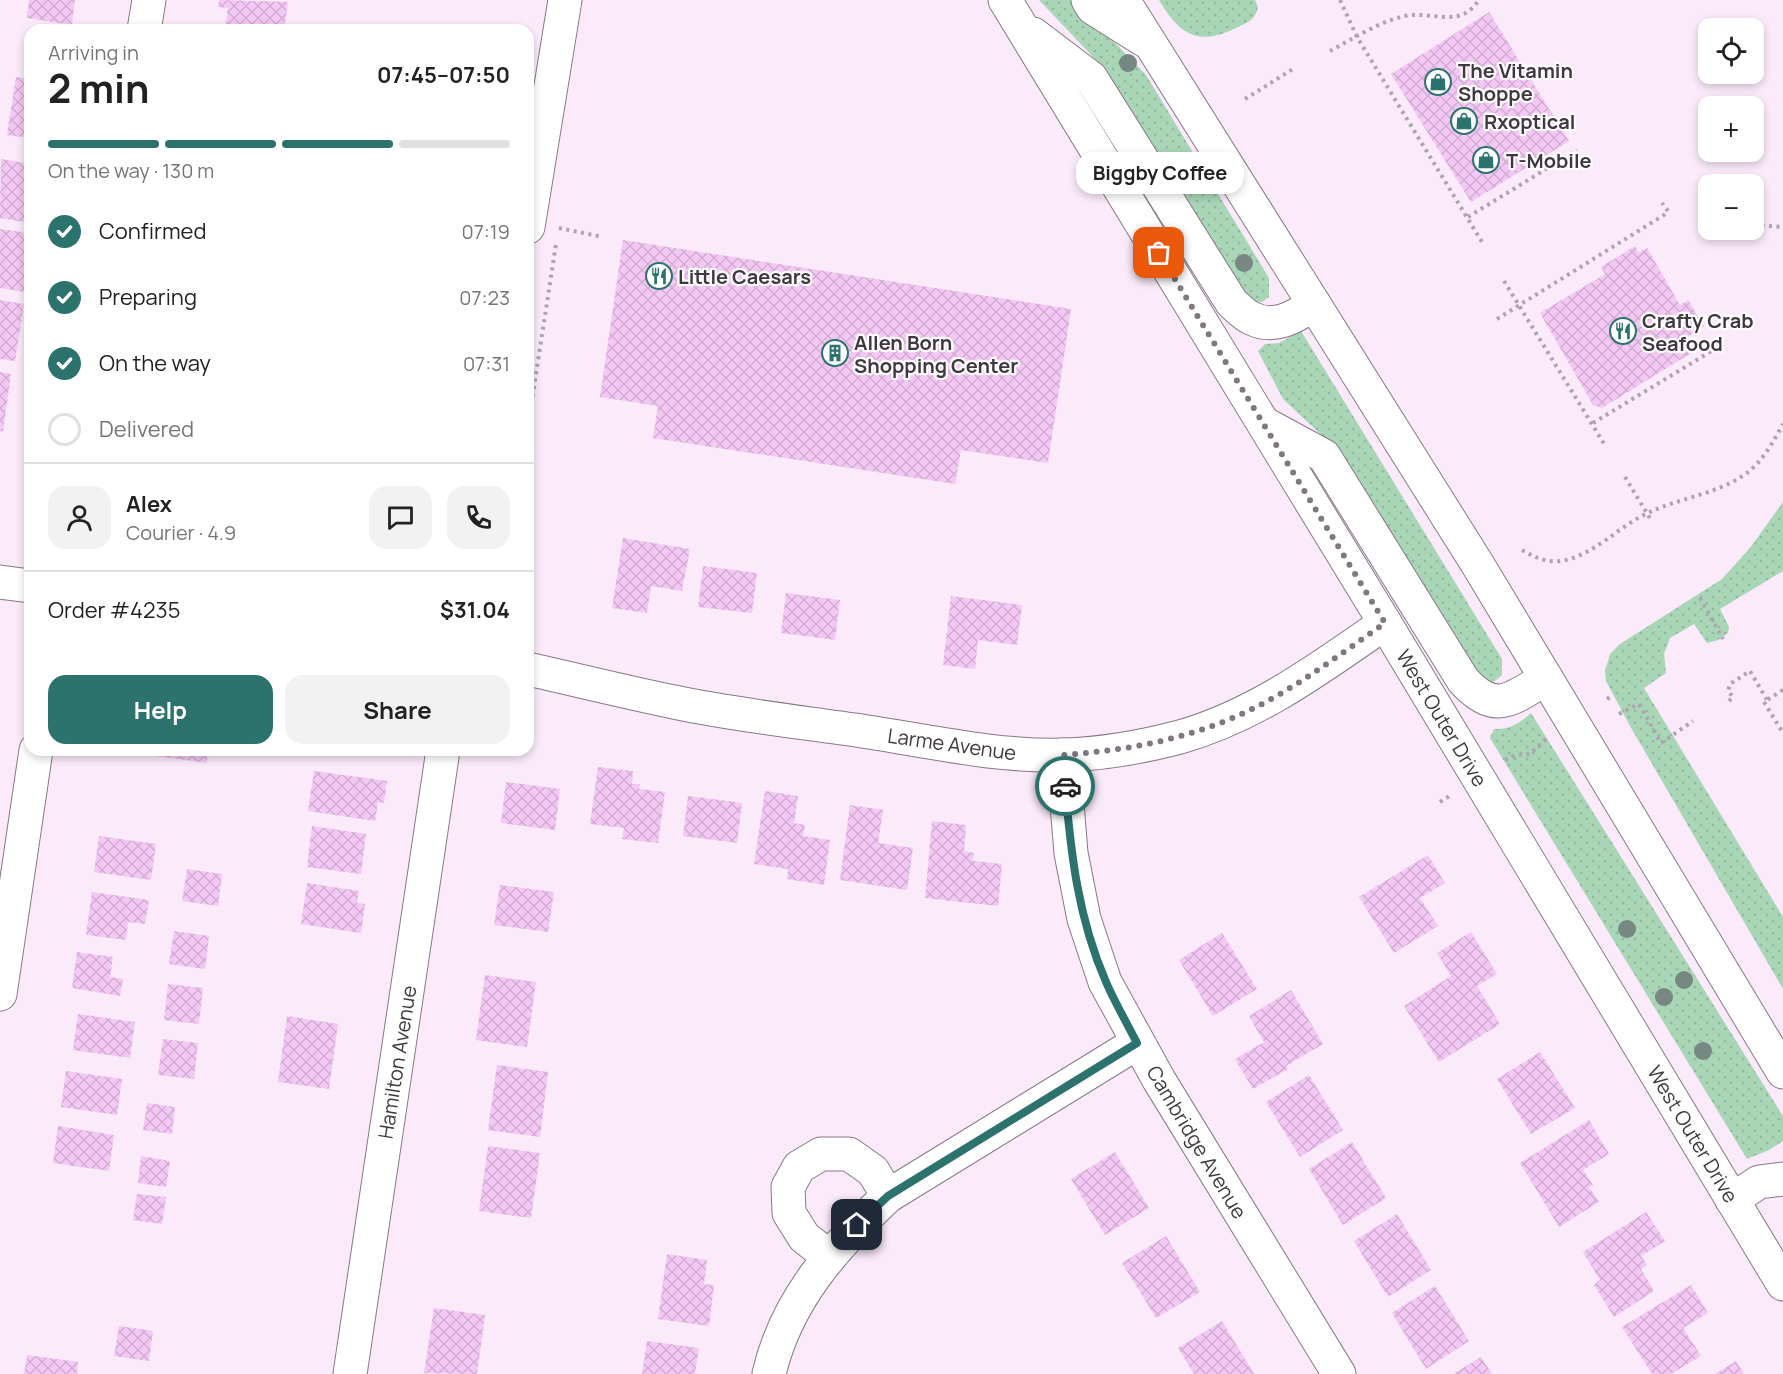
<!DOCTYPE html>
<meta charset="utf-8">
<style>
:root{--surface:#fff;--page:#f2f2f2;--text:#222;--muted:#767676;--line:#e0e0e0;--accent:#2b736c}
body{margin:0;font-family:Manrope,sans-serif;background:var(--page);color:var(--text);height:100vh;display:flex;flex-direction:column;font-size:22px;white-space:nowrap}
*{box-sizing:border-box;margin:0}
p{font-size:20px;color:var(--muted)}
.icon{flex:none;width:33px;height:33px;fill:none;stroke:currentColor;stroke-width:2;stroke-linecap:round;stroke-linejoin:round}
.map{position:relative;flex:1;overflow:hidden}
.panel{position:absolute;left:24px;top:24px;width:510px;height:732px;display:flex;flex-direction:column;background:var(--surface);border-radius:18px;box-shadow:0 3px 9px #0003}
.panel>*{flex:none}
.buttons{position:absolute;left:1698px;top:18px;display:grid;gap:12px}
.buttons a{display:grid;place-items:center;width:66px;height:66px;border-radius:12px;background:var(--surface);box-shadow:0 3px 9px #0003;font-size:30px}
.pin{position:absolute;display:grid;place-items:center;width:51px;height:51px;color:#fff;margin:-26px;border-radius:12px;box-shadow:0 3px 9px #0006}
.courier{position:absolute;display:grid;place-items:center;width:60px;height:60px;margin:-30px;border:4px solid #2b736c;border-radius:50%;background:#fff;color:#222;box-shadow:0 2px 8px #0007}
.bubble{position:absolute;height:42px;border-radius:18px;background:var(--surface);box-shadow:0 3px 9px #0003;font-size:20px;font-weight:700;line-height:42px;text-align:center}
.head em{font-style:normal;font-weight:700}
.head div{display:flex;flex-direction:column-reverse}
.head{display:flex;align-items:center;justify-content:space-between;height:102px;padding:0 24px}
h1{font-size:39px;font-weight:700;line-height:45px}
.bar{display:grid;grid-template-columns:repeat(4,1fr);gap:9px 6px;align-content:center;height:72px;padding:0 24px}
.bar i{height:8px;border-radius:4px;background:var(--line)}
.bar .on{background:var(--accent)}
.bar p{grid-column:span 4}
.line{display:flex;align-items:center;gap:15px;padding:0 24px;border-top:2px solid var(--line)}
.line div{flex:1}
.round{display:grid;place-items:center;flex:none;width:63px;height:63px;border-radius:18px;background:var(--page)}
ol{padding:0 24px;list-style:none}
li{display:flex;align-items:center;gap:18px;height:66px}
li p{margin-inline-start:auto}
li .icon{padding:6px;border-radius:50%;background:var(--accent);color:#fff;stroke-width:4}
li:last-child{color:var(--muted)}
li i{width:33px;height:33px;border:3px solid var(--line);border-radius:50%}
.button{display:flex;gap:12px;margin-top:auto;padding:12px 24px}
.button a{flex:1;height:69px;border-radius:18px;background:var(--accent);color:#fff;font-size:24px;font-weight:700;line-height:69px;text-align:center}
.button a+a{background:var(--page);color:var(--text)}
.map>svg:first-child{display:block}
.grass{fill:url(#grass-dots)}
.building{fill:url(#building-cross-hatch)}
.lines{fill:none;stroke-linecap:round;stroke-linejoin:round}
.street-casing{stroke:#877987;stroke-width:35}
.secondary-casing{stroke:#877987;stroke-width:35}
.path{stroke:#afa3af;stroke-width:4;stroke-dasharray:3 4.5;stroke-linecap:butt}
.street{stroke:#fff;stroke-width:33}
.secondary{stroke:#fff;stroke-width:33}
.tree{fill:#778781}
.done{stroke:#807780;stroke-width:6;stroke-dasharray:0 10.8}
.route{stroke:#2b736c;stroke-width:8}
.labels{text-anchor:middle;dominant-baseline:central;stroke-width:4.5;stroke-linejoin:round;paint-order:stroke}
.poi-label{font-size:20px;font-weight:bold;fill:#3f393f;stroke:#fdfdfd;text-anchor:start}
.street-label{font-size:20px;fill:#3f393f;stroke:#fdfdfd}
</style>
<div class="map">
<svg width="1783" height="1374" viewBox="0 0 1783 1374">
<defs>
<pattern id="grass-dots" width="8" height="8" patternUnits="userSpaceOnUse" patternTransform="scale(1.5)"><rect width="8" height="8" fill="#a8d6b6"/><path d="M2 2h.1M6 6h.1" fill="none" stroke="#92b89e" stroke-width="1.8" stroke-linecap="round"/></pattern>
<pattern id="building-cross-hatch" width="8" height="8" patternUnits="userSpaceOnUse" patternTransform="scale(1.5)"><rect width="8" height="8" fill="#f4c8f4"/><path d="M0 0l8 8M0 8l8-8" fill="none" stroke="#d2add2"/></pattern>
</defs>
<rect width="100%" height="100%" fill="#faeafa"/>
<g class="grass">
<path d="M1039,0H1079L1091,18L1146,75L1269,278V297L1262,302H1250L1231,282L1096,60Z"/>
<path d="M1159,0H1255L1258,7C1256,18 1249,22 1240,26C1200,47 1181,37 1159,0Z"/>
<path d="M1301,331L1502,659V675L1491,684L1471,677L1329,442L1283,399L1258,351L1265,344L1279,343Z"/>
<path d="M1783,502V571L1720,609L1729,627L1728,633L1718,640L1707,643L1694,624L1670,638L1664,654L1666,673L1644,688L1783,917V989L1630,726L1606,681L1605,671L1610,654L1620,644L1722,579L1750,548Z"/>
<path d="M1531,713L1783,1116V1141L1769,1150L1747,1159L1490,738L1494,729C1510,730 1520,723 1531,713Z"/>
</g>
<g class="building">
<path d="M29,0H75L72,25L27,18Z"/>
<path d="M219,0L288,2L284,30H225L228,8L218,7Z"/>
<path d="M1489,12L1569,141L1471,202L1391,74Z"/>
<path d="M16,77L30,79V138L7,135Z"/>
<path d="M1,159L30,164V223L0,218Z"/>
<path d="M0,229L30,233V293L0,288Z"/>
<path d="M623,240L1071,309L1048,463L961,450L955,484L653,438L658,406L600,397Z"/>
<path d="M1635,246L1639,253L1647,248L1680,305L1688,300L1704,326L1688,337L1696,350L1602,408L1593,405L1540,313L1605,274L1601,267Z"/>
<path d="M0,300L24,304L15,361L0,359Z"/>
<path d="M0,372L11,374L3,432L0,431Z"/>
<path d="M623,538L690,549L682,591L651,586L647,613L612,608Z"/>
<path d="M703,566L757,573L752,613L698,607Z"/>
<path d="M786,593L840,600L835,640L781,633Z"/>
<path d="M951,596L1022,605L1017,645L978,640L975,669L943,665Z"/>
<path d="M155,750H208L207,763L155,756Z"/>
<path d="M598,767L633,771L632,784H640L639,789L665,792L658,843L622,839L624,828L590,824Z"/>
<path d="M314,771L387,781L384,803L378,802L375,821L308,811Z"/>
<path d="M506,782L560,789L555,830L501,823Z"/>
<path d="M765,791L798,796L794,823L805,825L803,836L830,840L824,885L787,879L788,869L754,864Z"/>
<path d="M688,796L742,803L737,843L683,836Z"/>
<path d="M850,805L883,810L878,843L913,848L907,890L840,880Z"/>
<path d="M932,821L966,825L964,851L974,853L973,861L1002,864L998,906L925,898Z"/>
<path d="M312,826L366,834L361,874L307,867Z"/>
<path d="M99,836L156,844L151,880L94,872Z"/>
<path d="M1428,855L1445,883L1420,898L1438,926L1394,953L1359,897Z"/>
<path d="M187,869L222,874L218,906L182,901Z"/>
<path d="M307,883L359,891L357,903L365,904L361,933L301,924Z"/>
<path d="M500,885L554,892L548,932L494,925Z"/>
<path d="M92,892L149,900L145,924L128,922L126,940L86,935Z"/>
<path d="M174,931L209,936L205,969L169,964Z"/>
<path d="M1471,932L1497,974L1477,986L1500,1024L1439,1062L1404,1006L1451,976L1437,953Z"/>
<path d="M1222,933L1257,989L1213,1016L1179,960Z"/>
<path d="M77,952L113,957L110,977L123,979L120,996L72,988Z"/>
<path d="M485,975L536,982L527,1047L476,1040Z"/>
<path d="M168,984L203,988L199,1024L164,1020Z"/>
<path d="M1291,990L1323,1044L1286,1066L1288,1069L1253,1089L1235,1059L1264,1042L1249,1016Z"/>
<path d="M78,1014L135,1022L130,1058L73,1050Z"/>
<path d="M287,1016L338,1024L329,1089L278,1082Z"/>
<path d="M163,1039L198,1043L194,1079L158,1075Z"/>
<path d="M1540,1052L1575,1108L1531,1134L1497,1079Z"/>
<path d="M497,1065L548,1072L540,1137L488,1130Z"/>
<path d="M66,1071L122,1079L117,1115L61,1107Z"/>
<path d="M1309,1075L1343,1130L1300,1157L1266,1102Z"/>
<path d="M147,1103L175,1107L172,1134L143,1130Z"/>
<path d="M1589,1120L1609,1154L1583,1170L1593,1185L1589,1187L1599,1202L1559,1227L1520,1163Z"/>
<path d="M58,1126L114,1135L109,1171L53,1163Z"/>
<path d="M1352,1142L1386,1198L1343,1225L1309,1169Z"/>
<path d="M488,1146L540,1153L531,1218L479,1211Z"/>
<path d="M1115,1152L1149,1208L1105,1235L1071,1179Z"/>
<path d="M141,1156L170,1161L166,1187L138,1183Z"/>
<path d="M137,1194L166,1197L162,1224L133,1220Z"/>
<path d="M1646,1212L1665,1241L1641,1256L1647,1265L1641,1269L1654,1291L1614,1317L1594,1285L1600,1280L1583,1252Z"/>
<path d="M1397,1214L1431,1270L1388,1297L1354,1241Z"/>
<path d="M1166,1236L1200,1292L1156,1318L1122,1263Z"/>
<path d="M667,1254L707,1260L704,1284L714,1285L709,1326L658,1319Z"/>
<path d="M1691,1285L1708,1313L1683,1328L1701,1356L1671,1374H1652L1622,1327Z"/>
<path d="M1435,1286L1469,1341L1426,1369L1392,1313Z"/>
<path d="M434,1308L485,1315L477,1374L424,1373Z"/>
<path d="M1222,1321L1254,1374H1194L1178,1348Z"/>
<path d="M119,1326L153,1331L149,1361L114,1356Z"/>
<path d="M647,1341L699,1348L695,1374H642Z"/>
<path d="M27,1355L78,1362L77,1374H24Z"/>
<path d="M1481,1357L1492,1374H1453Z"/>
<path d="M1736,1361L1744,1374H1715Z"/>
</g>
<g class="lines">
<defs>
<g id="street">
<path d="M144,30L149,0"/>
<path d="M528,227L565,0"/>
<path d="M0,582L30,586"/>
<path d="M528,669C577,680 625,692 674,702C735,715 800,722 862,731C928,741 997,757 1064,755C1103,754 1142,747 1180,737C1257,715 1320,668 1385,623"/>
<path d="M1063,755L1071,853L1084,919L1105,982L1159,1080L1339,1374"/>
<path d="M0,994L36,750"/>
<path d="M828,1256L804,1237L789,1213L788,1187L799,1167L821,1154H849L873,1171L888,1196"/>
<path d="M350,1374L443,750"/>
<path d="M769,1374C786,1300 834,1247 888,1196L1137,1043"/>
</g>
<g id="secondary">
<path d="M1005,0L1385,623L1783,1284"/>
<path d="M1088,0L1093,8L1144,40"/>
<path d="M1123,0L1478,565L1783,1072"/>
<path d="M1033,34L1091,78L1232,303C1238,308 1244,315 1251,318C1274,330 1295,317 1314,304"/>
<path d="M1265,424L1324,456L1463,680C1495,716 1512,699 1546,678"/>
<path d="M1732,1200L1759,1182L1783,1179"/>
</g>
</defs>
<use href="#street" class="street-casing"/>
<use href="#secondary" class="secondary-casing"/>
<g class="path">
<path d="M1340,0L1357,37L1482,242"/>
<path d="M1330,51C1353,39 1389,15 1415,15C1438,14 1462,26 1478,1"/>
<path d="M1245,99L1293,69"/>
<path d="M1468,217L1577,150"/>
<path d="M1754,225L1783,227"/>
<path d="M559,228L603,237"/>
<path d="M1504,281L1606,447"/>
<path d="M1497,319L1664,215L1668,211L1662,203"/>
<path d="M1593,423L1723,344"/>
<path d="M528,426L556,244"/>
<path d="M1625,477L1651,520"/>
<path d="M1522,550C1536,558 1549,564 1566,560C1598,552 1620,525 1650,512C1680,498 1716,494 1744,475C1762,463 1773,442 1783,424"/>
<path d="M1700,598L1723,639"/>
<path d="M1783,690L1764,702L1783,733"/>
<path d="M1607,699L1610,697"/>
<path d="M1729,701L1733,697L1728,691L1730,684L1750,671L1767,700"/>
<path d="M1619,714L1639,704L1661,743L1693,721"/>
<path d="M1505,760L1516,755L1530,754L1547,738"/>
<path d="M1440,802L1451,795"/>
</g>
<use href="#street" class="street"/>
<use href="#secondary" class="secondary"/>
</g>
<g class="tree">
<circle cx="1128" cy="63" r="9"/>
<circle cx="1244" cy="263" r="9"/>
<circle cx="1627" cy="929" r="9"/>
<circle cx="1684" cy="980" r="9"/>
<circle cx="1664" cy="997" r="9"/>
<circle cx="1703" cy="1051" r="9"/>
</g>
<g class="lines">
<path class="done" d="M1065,786L1063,755C1131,750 1196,738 1258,706C1303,683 1343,652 1385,623L1159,253"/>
<path class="route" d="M857,1225L888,1196L1137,1043C1127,1023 1115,1003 1106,982C1078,918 1071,854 1065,786"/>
</g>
<defs>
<symbol id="shop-ring" viewBox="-11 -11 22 22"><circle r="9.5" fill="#fdfdfd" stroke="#2b736c" stroke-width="1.5"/><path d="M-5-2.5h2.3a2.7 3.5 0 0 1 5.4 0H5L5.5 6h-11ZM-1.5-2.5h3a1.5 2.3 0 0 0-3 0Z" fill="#2b736c"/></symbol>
<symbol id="restaurant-ring" viewBox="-11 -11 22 22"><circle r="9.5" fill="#fdfdfd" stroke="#2b736c" stroke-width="1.5"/><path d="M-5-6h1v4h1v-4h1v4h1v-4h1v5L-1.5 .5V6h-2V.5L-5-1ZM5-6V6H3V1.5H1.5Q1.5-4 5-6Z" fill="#2b736c"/></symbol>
<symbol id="building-ring" viewBox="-11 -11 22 22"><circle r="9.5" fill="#fdfdfd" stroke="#2b736c" stroke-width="1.5"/><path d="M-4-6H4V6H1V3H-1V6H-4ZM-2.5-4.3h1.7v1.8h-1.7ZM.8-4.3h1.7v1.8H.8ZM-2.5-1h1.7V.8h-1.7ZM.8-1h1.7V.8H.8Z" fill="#2b736c"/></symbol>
</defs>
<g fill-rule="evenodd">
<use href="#shop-ring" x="1423" y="67" width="30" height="30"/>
<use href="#shop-ring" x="1449" y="106" width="30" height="30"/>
<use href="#shop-ring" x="1471" y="145" width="30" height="30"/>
<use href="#restaurant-ring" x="644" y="261" width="30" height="30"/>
<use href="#restaurant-ring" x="1608" y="316" width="30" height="30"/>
<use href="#building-ring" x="820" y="338" width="30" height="30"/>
</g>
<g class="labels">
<g class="poi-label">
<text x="1458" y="70">The Vitamin<tspan x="1458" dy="23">Shoppe</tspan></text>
<text x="1484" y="121">Rxoptical</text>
<text x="1506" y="160">T-Mobile</text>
<text x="678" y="276">Little Caesars</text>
<text x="1642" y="320">Crafty Crab<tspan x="1642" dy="23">Seafood</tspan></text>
<text x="854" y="342">Allen Born<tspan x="854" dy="23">Shopping Center</tspan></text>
</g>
<g class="street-label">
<text transform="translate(1442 718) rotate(59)">West Outer Drive</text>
<text transform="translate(952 744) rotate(8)">Larme Avenue</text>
<text transform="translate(397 1062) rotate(-81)">Hamilton Avenue</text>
<text transform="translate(1693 1134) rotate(59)">West Outer Drive</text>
<text transform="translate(1197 1142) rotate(59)">Cambridge Avenue</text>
</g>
</g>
</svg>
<div class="buttons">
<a><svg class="icon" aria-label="locate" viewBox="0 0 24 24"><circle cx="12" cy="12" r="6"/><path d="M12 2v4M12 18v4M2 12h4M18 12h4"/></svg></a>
<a>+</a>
<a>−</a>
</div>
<div class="pin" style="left:1159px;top:253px;background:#ea580c"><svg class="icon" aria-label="bag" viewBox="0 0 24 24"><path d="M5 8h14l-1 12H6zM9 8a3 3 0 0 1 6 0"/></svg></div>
<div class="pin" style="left:857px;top:1225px;background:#1f2937"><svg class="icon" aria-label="home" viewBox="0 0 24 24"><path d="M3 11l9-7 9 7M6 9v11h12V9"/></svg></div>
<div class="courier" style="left:1065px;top:786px"><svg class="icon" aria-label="car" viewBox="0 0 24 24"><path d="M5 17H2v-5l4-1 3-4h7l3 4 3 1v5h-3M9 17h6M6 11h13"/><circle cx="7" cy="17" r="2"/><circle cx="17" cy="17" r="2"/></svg></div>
<div class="bubble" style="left:1076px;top:152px;width:168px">Biggby Coffee</div>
<section class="panel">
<div class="head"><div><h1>2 min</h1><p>Arriving in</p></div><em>07:45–07:50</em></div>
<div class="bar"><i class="on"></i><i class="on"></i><i class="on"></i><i></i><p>On the way · 130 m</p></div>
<ol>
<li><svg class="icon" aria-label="check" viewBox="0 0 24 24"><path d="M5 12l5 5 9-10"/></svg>Confirmed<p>07:19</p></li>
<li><svg class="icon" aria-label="check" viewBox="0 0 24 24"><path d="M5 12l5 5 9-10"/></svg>Preparing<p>07:23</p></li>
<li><svg class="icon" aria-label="check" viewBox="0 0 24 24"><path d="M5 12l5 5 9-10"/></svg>On the way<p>07:31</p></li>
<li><i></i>Delivered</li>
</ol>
<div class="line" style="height:108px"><a class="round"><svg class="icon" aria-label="person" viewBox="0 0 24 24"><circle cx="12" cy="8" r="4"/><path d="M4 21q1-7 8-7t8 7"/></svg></a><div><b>Alex</b><p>Courier · 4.9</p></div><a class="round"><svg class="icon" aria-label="chat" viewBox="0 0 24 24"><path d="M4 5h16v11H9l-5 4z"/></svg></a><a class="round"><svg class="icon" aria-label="phone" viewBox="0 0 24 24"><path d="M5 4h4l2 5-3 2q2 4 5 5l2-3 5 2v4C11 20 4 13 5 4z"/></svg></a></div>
<div class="line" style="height:78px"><div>Order #4235</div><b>$31.04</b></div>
<div class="button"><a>Help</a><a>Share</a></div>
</section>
</div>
